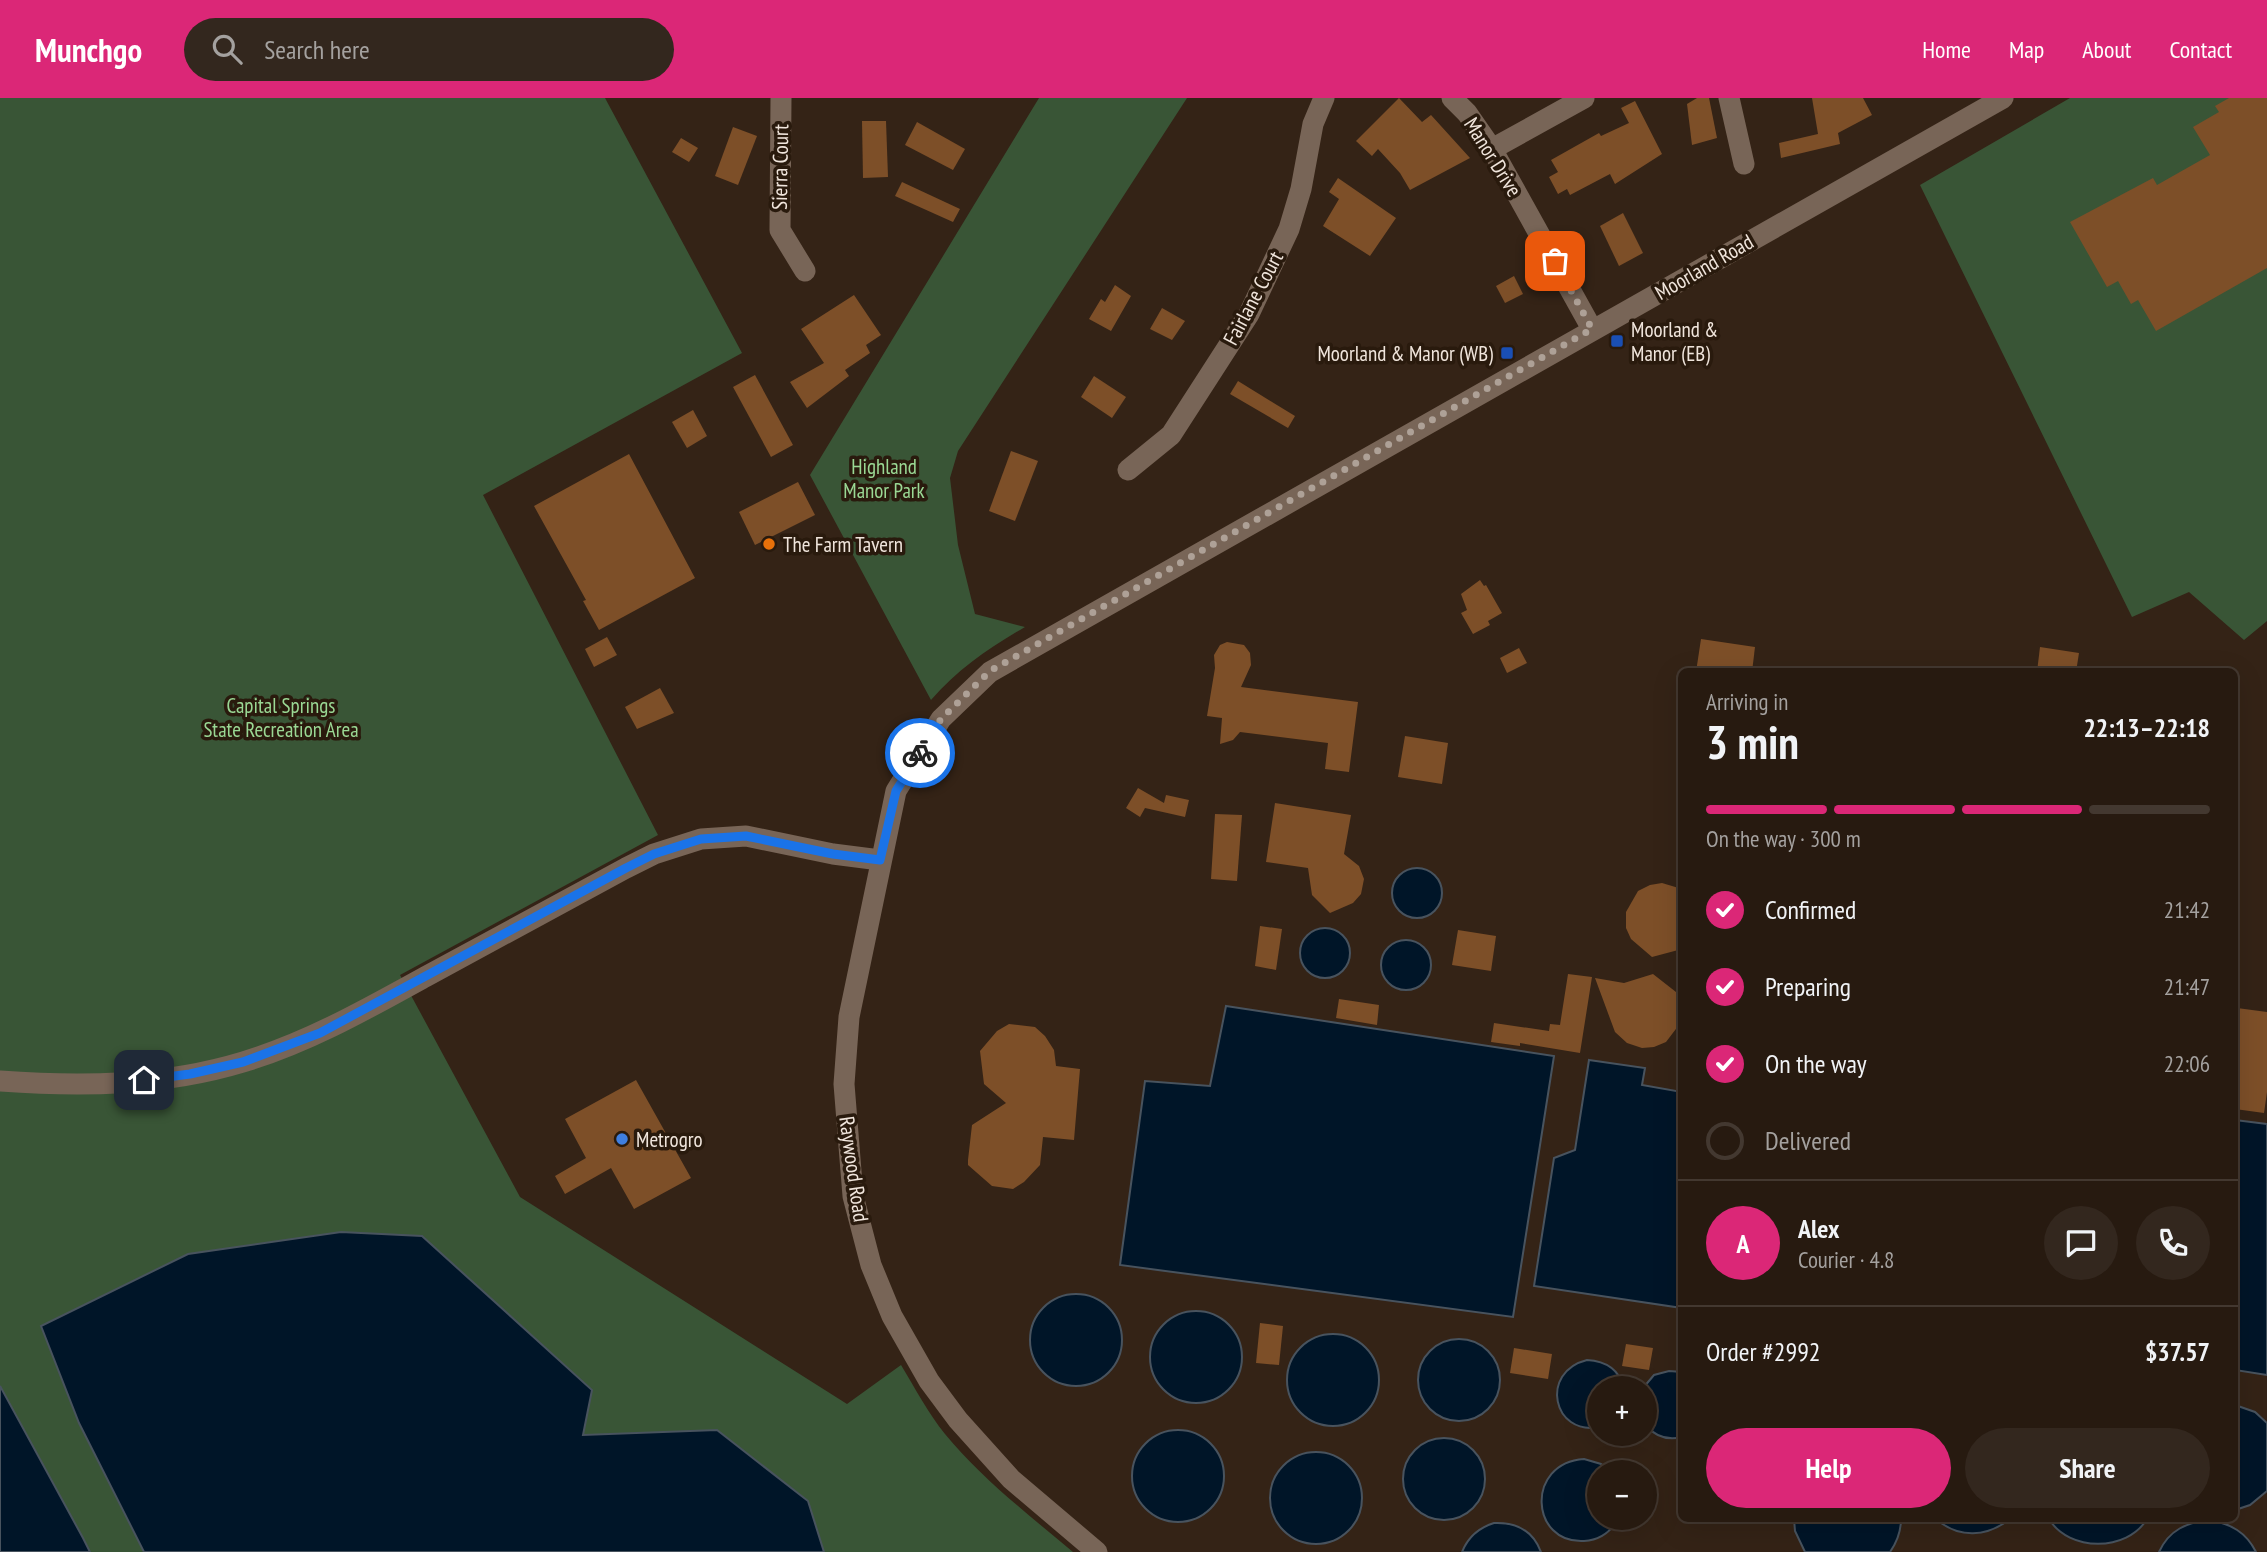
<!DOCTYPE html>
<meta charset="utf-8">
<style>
:root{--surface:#271a10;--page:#33271e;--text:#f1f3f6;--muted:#a4a19f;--line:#433830;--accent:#db2777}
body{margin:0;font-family:"PT Sans Narrow",sans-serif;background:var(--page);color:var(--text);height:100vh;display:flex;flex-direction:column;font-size:26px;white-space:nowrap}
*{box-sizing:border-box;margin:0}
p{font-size:23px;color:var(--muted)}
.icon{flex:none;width:38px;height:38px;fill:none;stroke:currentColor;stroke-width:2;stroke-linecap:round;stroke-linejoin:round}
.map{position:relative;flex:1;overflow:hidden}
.drawer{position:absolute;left:1678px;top:570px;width:560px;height:854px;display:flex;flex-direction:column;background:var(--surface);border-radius:10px;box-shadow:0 7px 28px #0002,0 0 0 2px var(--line)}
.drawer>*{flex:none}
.tools{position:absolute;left:1587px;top:1278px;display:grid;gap:14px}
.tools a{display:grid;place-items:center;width:70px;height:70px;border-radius:50%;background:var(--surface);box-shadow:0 7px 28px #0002,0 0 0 2px var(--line);font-size:35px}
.pin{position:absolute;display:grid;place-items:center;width:60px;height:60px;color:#fff;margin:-30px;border-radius:14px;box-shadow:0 4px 10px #0006}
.courier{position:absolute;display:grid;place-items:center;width:70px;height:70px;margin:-35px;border:5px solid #1a73e8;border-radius:50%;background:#fff;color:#222;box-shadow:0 2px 9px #0007}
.overview em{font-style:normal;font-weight:700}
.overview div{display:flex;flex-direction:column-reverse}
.overview{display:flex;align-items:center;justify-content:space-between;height:119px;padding:0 28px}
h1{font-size:46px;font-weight:700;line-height:52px}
.bar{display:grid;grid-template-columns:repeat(4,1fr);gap:10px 7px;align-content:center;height:84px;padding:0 28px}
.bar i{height:9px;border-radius:5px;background:var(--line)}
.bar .current{background:var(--accent)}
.bar p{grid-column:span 4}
.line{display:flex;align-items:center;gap:18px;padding:0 28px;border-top:2px solid var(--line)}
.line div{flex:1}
.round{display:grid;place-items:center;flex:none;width:74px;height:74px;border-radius:37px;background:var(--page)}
ol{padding:0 28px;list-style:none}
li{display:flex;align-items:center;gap:21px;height:77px}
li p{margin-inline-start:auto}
li .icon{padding:7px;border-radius:50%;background:var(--accent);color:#fff;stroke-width:4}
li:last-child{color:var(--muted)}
li i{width:38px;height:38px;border:4px solid var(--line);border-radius:50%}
.button{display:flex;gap:14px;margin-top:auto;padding:14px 28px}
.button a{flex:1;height:80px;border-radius:42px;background:var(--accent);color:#fff;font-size:28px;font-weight:700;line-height:80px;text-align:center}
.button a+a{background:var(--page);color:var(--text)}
header{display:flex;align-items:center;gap:42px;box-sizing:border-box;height:98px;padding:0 35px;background:var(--accent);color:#fff}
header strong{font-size:33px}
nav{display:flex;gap:38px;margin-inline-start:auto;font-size:24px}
.search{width:490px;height:63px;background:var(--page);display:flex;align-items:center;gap:18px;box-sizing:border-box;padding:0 24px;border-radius:38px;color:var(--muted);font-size:26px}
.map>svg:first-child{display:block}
.green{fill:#395536}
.water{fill:#001528;stroke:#48535e;stroke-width:2}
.building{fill:#7d4f28}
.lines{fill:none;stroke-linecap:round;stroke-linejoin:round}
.minor{stroke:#786557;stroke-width:21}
.done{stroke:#aea197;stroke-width:7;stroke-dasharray:0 12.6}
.route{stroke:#1a73e8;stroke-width:9}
.transit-dot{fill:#1a4fb4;stroke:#291a0d;stroke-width:2.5}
.food-dot{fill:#e8710a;stroke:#291a0d;stroke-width:2.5}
.shop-dot{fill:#3f7fe0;stroke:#291a0d;stroke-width:2.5}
.labels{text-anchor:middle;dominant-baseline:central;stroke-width:7;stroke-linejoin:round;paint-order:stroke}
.street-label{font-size:21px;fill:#f0e5dc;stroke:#291a0d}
.poi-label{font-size:21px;fill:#f0e5dc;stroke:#291a0d;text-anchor:start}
.park-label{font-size:21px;fill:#9ad894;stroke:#291a0d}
</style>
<header>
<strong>Munchgo</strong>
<div class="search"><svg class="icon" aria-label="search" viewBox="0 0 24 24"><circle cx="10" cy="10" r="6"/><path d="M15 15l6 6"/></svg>Search here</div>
<nav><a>Home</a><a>Map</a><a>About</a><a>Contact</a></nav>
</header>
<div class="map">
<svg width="2267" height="1454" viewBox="0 0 2267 1454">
<rect width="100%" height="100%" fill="#342316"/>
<g class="green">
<path d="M0,0H605L742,255L483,397L658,737L400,877L520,1099L847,1306L901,1267C915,1290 928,1315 945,1336C982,1381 1029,1417 1073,1454H0Z"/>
<path d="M1039,0H1187L958,353L950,380L958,447L975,516L1025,529C989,550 958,571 931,602L810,377Z"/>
<path d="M2070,0H2267V523L2244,542L2189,494L2132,519L1920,87Z"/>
</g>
<g class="water">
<circle cx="1417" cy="795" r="25"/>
<circle cx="1325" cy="855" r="25"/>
<circle cx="1406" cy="867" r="25"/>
<path d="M1226,908L1554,958L1513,1219L1120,1167L1145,983L1210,988Z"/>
<path d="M1589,962L1645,970L1642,987L1682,994V1210L1534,1188L1554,1060L1575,1052Z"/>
<path d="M2235,1022L2267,1026V1277L2235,1272Z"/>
<path d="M341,1134L422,1138L592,1292L583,1337L717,1332L808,1403L824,1454H144L79,1325L41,1228L188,1156Z"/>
<circle cx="1076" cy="1242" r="46"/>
<circle cx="1196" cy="1259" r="46"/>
<circle cx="1333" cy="1282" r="46"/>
<circle cx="1459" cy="1282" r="41"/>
<path d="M1587,1262C1606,1263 1619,1271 1624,1290H1600L1599,1329C1553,1338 1539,1274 1587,1262Z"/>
<path d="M1669,1273L1682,1274V1339C1667,1343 1655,1338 1645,1327V1290H1643L1654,1277Z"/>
<path d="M0,1288L83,1440L90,1454H0Z"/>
<path d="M2235,1307L2255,1314L2267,1325V1393L2250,1407L2235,1412Z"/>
<circle cx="1178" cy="1378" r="46"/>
<circle cx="1444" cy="1381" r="41"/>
<circle cx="1316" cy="1400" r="46"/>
<path d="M1584,1361L1601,1366L1611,1374H1600V1419H1619C1612,1433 1600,1442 1584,1443C1530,1446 1525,1365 1584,1361Z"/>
<path d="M1794,1421H1901C1901,1433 1897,1444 1890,1454H1805L1795,1433Z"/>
<path d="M1936,1421H2010C1987,1439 1959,1441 1936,1421Z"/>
<path d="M2049,1421H2147C2127,1454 2069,1454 2049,1421Z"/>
<path d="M2210,1422C2231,1426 2246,1434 2256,1454H2159C2169,1432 2187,1424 2210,1422Z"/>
<path d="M1494,1425C1516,1424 1533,1433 1541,1454H1462C1468,1439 1478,1430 1494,1425Z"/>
</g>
<g class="building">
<path d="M1399,0L1422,24L1431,17L1470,60L1410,92L1400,75L1378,51L1372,58L1356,43Z"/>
<path d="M1697,0H1709L1717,40L1692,47L1687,6Z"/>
<path d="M1812,0H1863L1872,17L1838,35L1840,46L1781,60L1779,45L1818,36Z"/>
<path d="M2229,0H2267V170L2156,233L2138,202L2131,206L2118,183L2107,189L2070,124L2153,80L2157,87L2210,57L2193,29L2219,14L2215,8Z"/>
<path d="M1635,3L1662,56L1615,86L1610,76L1570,97L1567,91L1558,96L1549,79L1558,74L1551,62L1599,35L1601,38L1629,25L1621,10Z"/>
<path d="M862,23H886L888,79L863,80Z"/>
<path d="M917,24L965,51L953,72L905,47Z"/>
<path d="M733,29L757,38L738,87L715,78Z"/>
<path d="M681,40L698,50L689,64L672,54Z"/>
<path d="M1338,80L1396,120L1370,158L1323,128L1339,101L1329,94Z"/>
<path d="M902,84L960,111L953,124L895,98Z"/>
<path d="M1623,115L1643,155L1619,168L1600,128Z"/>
<path d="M1514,178L1523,196L1505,205L1496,188Z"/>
<path d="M1115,187L1131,198L1111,233L1089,221L1101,201L1105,204Z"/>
<path d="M854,197L881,237L866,247L870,255L845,272L849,278L807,310L790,284L824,265L801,231Z"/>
<path d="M1162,210L1185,223L1172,242L1150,231Z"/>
<path d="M755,277L793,347L771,359L733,289Z"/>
<path d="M1094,278L1126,299L1112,320L1081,299Z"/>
<path d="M1238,283L1295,318L1288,330L1230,296Z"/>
<path d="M693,312L707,338L687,350L672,324Z"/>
<path d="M1011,353L1038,363L1015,423L989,413Z"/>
<path d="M629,356L695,480L599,532L583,503L586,502L534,408Z"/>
<path d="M798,384L815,417L755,447L739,414Z"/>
<path d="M1480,482L1484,488L1486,487L1502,515L1488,523L1490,527L1473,536L1461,515L1467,512L1461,496Z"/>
<path d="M607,539L617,557L594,569L585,551Z"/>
<path d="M1701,541L1755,549L1752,574H1696Z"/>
<path d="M1227,544L1244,547L1250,555L1251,567L1241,589L1358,604L1349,674L1325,671L1328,645L1240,634L1233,642L1220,646L1222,620L1207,618L1215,570L1214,557L1220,547Z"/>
<path d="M2040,549L2079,555L2076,574H2037Z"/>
<path d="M1519,550L1527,565L1507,575L1500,560Z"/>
<path d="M660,590L674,615L637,631L625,609Z"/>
<path d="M1405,638L1448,645L1442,686L1398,679Z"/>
<path d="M1138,690L1164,705L1166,697L1189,702L1185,719L1145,710L1140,719L1126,710Z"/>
<path d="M1275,705L1351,717L1344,756L1359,768L1364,781L1361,796L1353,805L1330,815L1312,797L1308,770L1266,764Z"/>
<path d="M1215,716L1242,717L1237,783L1211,781Z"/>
<path d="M1662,785L1682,791V851L1652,859L1631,841L1626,830V814L1638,793L1650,787Z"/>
<path d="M1260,828L1282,831L1276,872L1255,868Z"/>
<path d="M1458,832L1496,838L1491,873L1452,867Z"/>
<path d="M1568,876L1592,879L1580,955L1520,945V948L1491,944L1494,925L1549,933L1550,926L1560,927Z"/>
<path d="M1653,876L1676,894L1682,910V923L1666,944L1654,949L1642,950L1627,945L1615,934L1595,880L1624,885Z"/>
<path d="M1339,901L1379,907L1377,927L1336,920Z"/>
<path d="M2237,910L2267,914V994L2264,1015L2235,1011Z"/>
<path d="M1009,926L1035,929L1045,938L1054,952L1056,968L1080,971L1074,1042L1043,1039L1040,1067L1024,1084L1013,1091L992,1088L968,1067V1062L972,1027L1006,1005L984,986L980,953L997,933Z"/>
<path d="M636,982L691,1080L634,1111L611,1070L565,1096L555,1078L586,1060L565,1021Z"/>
<path d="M1260,1225L1283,1228L1279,1267L1256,1265Z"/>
<path d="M1626,1246L1653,1250L1649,1272L1622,1268Z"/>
<path d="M1514,1250L1552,1256L1548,1281L1510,1275Z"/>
</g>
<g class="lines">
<g class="minor">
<path d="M781,0L780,132L805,173"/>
<path d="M1452,0L1467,15L1492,51L1592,231"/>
<path d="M1729,0L1744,66"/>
<path d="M1492,51L1584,0"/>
<path d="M1128,372L1171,337L1249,216L1289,131L1301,91L1313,26L1324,0"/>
<path d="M0,983C81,989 164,988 243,964C307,945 367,911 425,879C492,843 559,807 626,770L654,756L701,741L746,738L833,756L880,762"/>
<path d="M1097,1454L1011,1381L958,1322L929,1283L892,1218L871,1167L853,1098L844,986L849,919L896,693L941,621L990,574L2003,0"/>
</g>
</g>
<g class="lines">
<path class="done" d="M920,655L941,621L990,573L1592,231L1555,163"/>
<path class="route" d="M144,982L190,976L243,964L320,935L626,770L654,756L701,741L746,738L833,756L880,762L896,693L920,655"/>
</g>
<g class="transit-dot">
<rect x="1610" y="236" width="14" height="14" rx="3.5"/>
<rect x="1500" y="248" width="14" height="14" rx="3.5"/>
</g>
<circle class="food-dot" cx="769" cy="446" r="7"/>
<circle class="shop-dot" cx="622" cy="1041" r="7"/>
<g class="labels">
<g class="street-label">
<text transform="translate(1493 59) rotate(58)">Manor Drive</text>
<text transform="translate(780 69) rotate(-89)">Sierra Court</text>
<text transform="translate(1704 169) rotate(-30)">Moorland Road</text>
<text transform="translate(1253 200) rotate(-62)">Fairlane Court</text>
<text transform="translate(854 1071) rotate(82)">Raywood Road</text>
</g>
<g class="poi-label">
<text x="1631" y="231">Moorland &amp;<tspan x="1631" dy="24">Manor (EB)</tspan></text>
<text x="1493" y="255" text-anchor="end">Moorland &amp; Manor (WB)</text>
<text x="783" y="446">The Farm Tavern</text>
<text x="636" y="1041">Metrogro</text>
</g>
<g class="park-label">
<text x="884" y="368">Highland<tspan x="884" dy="24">Manor Park</tspan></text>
<text x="281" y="607">Capital Springs<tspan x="281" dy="24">State Recreation Area</tspan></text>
</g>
</g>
</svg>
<div class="tools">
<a>+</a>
<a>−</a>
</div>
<div class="pin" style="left:1555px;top:163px;background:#ea580c"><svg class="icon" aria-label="bag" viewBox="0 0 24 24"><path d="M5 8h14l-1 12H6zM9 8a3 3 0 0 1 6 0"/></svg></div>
<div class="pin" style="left:144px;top:982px;background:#1f2937"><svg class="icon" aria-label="home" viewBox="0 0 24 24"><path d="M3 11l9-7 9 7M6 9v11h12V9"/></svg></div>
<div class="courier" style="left:920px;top:655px"><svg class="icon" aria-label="bike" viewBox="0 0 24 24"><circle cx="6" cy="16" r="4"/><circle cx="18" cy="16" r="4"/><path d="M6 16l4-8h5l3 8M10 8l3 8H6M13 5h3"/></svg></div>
<section class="drawer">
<div class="overview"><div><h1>3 min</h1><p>Arriving in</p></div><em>22:13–22:18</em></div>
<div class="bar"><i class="current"></i><i class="current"></i><i class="current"></i><i></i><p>On the way · 300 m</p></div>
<ol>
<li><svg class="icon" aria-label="check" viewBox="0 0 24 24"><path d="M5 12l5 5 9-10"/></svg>Confirmed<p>21:42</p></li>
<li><svg class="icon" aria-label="check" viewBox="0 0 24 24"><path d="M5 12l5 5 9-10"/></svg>Preparing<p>21:47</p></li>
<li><svg class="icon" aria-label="check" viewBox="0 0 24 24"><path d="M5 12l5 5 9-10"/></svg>On the way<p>22:06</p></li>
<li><i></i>Delivered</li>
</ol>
<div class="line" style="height:126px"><b class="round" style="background:var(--accent);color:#fff">A</b><div><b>Alex</b><p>Courier · 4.8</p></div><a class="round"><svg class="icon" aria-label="chat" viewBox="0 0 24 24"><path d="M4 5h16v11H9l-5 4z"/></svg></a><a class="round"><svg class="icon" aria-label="phone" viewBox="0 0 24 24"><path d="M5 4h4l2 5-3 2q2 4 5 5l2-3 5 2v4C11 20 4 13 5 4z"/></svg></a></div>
<div class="line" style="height:91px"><div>Order #2992</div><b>$37.57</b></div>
<div class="button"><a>Help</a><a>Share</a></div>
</section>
</div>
